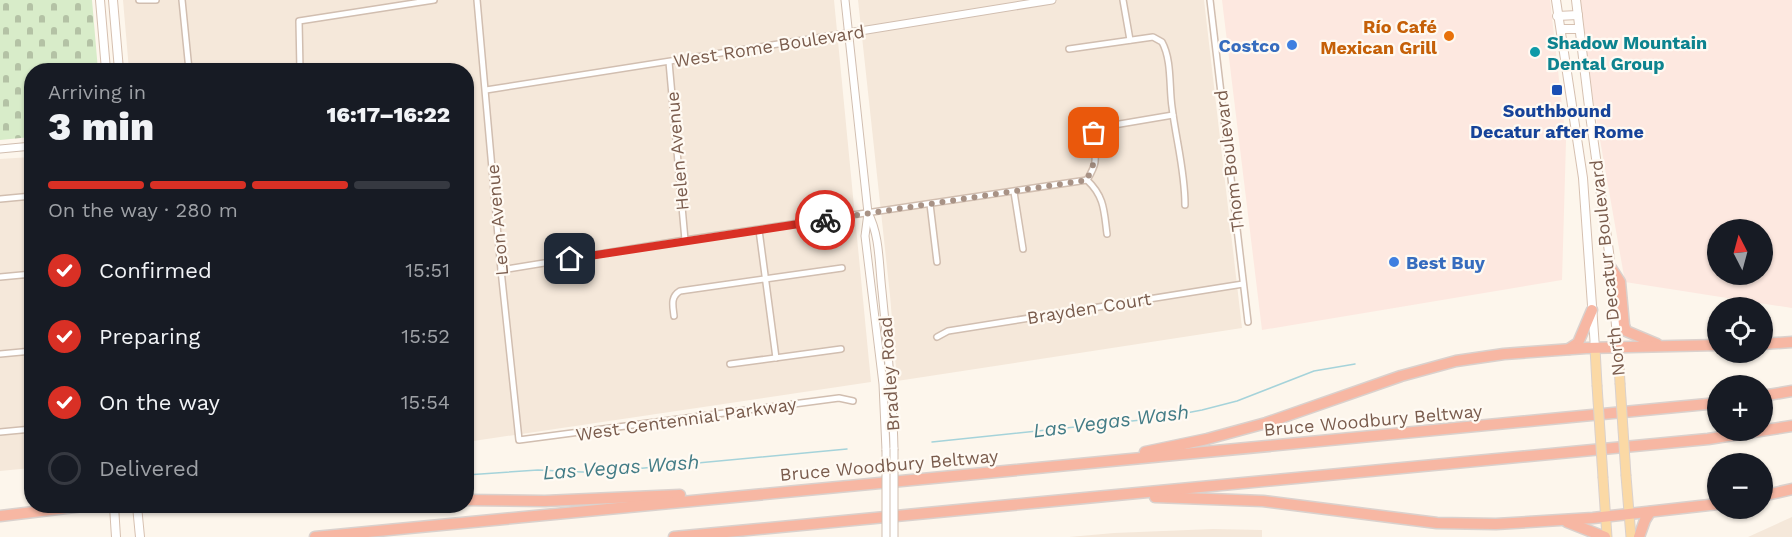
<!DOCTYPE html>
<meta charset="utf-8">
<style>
:root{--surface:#171b24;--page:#20242c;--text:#f1f3f6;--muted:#9ea1a6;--line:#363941;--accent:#d93025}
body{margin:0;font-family:"Work Sans",sans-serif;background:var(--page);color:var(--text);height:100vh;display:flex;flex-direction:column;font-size:22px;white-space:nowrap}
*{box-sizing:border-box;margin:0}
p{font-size:20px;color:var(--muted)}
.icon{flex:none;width:33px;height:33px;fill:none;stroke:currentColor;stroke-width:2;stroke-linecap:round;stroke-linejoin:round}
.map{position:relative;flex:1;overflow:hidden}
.details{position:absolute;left:24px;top:63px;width:450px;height:450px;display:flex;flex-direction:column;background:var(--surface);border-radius:24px;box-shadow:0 2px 4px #0004}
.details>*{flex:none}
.needle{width:39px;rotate:354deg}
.controls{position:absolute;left:1707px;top:219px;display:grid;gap:12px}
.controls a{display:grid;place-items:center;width:66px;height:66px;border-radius:50%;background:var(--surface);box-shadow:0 2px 4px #0004;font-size:30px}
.pin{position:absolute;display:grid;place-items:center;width:51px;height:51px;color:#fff;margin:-26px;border-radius:12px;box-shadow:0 3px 9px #0006}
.courier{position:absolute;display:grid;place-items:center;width:60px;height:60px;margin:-30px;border:4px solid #d93025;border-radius:50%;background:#fff;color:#222;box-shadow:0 2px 8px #0007}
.overview em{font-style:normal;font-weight:800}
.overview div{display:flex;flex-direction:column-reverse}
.overview{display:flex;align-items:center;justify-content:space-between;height:102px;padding:0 24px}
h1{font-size:39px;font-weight:800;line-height:45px}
.bar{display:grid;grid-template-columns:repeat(4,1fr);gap:9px 6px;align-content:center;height:72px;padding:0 24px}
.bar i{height:8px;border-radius:4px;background:var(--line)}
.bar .current{background:var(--accent)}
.bar p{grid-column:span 4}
ol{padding:0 24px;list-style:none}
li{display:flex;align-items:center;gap:18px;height:66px}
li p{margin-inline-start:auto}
li .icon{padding:6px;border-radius:50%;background:var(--accent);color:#fff;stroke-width:4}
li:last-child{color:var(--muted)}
li i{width:33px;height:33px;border:3px solid var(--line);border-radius:50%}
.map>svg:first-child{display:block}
.residential{fill:#f5e8da}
.commercial{fill:#fde8e0;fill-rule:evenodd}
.cemetery{fill:url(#cemetery-stones)}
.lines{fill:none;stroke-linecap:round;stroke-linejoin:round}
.stream{stroke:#a5d3da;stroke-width:1.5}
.minor-casing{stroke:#d1beb0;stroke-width:8}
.tertiary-casing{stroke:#d1beb0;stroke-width:9}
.secondary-casing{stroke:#d6c0b0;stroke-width:10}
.primary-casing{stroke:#dad1cd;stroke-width:11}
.motorway-casing{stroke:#dad1cd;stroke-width:13}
.minor{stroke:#fff;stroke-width:5}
.tertiary{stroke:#fff;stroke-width:7}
.secondary{stroke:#fff;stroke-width:8}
.primary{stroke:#fbd9a5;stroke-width:9}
.motorway{stroke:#f7b7a3;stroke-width:10}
.tertiary-bridge-casing{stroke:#d1beb0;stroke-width:9;stroke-linecap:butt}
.primary-bridge-casing{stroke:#dad1cd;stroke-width:11;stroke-linecap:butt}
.tertiary-bridge{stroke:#fff;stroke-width:7}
.primary-bridge{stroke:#fbd9a5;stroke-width:9}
.done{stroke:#a89285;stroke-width:6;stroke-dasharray:0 10.8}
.route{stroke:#d93025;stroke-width:8}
.food-dot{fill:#e8710a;stroke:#fffaf3;stroke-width:2}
.shop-dot{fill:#3f7fe0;stroke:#fffaf3;stroke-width:2}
.culture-dot{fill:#0f9aa8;stroke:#fffaf3;stroke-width:2}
.transit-dot{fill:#1a4fb4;stroke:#fffaf3;stroke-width:2}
.labels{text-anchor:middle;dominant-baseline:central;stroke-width:4.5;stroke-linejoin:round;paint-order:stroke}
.food-label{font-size:18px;font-weight:bold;fill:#c56008;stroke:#fffaf3;text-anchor:end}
.culture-label{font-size:18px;font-weight:bold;fill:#0d838f;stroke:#fffaf3;text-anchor:start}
.shop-label{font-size:18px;font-weight:bold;fill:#366cbe;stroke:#fffaf3;text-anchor:end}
.street-label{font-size:18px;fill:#7a5c4d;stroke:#fffaf3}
.transit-label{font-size:18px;font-weight:bold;fill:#164399;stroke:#fffaf3}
.water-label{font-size:20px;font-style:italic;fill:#437c86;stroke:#fffaf3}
</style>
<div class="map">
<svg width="1792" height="537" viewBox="0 0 1792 537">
<defs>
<pattern id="cemetery-stones" width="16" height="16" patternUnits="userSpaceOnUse" patternTransform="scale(1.5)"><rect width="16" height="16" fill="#d8ecc9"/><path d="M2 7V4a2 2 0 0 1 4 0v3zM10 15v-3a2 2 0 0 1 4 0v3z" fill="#b4c2a5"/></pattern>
</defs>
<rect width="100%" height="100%" fill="#fdf6ec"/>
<g class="residential">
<path d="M123,0H834L871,382L467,442L466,70H129Z"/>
<path d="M858,0H1204L1242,328L897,381L890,295Z"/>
<path d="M31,157V468L0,471V159Z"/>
<path d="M1792,517V537H1748Z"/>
<path d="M1213,529L1262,530V537H1069L1114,533Z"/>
</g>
<g class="commercial">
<path d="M1222,0H1550L1566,141L1562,280L1262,330Z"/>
<path d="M1580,0H1792V308L1625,282L1590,83ZM1718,230H1762V274H1718Z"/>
</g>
<path class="cemetery" d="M0,0H92L98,70H32L31,137L0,140Z"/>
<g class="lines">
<g class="stream">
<path d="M932,442L1160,418L1202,410L1237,401L1314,371L1355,364"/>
<path d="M466,475L538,470L582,472L623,470L847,449"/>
</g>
<defs>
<g id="minor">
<path d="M139,0H156"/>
<path d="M182,0L189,70"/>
<path d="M477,0L501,270L519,440L839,398L853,401"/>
<path d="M1123,0L1130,40"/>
<path d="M1210,0L1248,322"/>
<path d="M1069,49L1153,37L1162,42C1172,60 1169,87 1172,107C1176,140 1185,171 1185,205"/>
<path d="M669,62L685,240"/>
<path d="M300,70L299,21L434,0"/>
<path d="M486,90L848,33"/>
<path d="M1014,192L1023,249"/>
<path d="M0,199L32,196"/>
<path d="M930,204L937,262"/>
<path d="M759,230L776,358"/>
<path d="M1107,234C1104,212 1105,197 1087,180C1090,175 1094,168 1095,162C1097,144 1084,132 1108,126L1173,115"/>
<path d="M501,270L685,240L1087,180"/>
<path d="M0,277L32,274"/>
<path d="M674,316C673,306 670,297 680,291L842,268"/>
<path d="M937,337L948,331L1243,284"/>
<path d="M0,354L32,351"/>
<path d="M730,364L841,349"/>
<path d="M0,432L32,429"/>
</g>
<g id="tertiary">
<path d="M845,0L868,213L865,236L883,384L886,450"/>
<path d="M848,33L1052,0"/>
<path d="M0,149L32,146"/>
<path d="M868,213C880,235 879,266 882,291C887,343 893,396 894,449"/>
</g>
<g id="secondary">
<path d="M100,0L106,70"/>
<path d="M113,0L119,70"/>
<path d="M1556,0L1583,178L1595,348"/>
<path d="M1576,0L1590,115L1609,252L1618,346"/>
<path d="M1557,16L1578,15"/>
<path d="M1561,29H1579"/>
<path d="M114,506L116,537"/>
<path d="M137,506L140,537"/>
</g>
<g id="primary">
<path d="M1618,346L1620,383"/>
<path d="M1595,348L1597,385"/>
<path d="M1626,476L1631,537"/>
<path d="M1603,478L1607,537"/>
</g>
<g id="motorway">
<path d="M1611,268L1620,282L1624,325L1626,331L1657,344"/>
<path d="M1762,344L1792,342"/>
<path d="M1569,349L1578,343L1592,310"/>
<path d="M1762,396L1792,391"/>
<path d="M1145,452L1207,439L1266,423L1401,376L1456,361L1504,354L1586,348L1718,345"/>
<path d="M1762,496L1792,489"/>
<path d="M1155,497L1263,501L1437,523L1496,524L1593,518L1718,504"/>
<path d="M466,500L545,501L680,495"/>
<path d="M0,516L83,506"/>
<path d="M1567,522L1605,537"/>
<path d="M315,537L1718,403"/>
<path d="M674,537L1708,439L1792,426"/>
<path d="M1639,537L1645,520L1650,512"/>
</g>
</defs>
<use href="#minor" class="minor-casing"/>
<use href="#tertiary" class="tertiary-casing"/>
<use href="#secondary" class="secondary-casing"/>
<use href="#primary" class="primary-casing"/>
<use href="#motorway" class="motorway-casing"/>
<use href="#minor" class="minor"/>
<use href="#tertiary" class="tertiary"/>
<use href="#secondary" class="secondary"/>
<use href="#primary" class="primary"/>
<use href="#motorway" class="motorway"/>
<defs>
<g id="tertiary-bridge">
<path d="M886,450V537"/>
<path d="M894,537V449"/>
</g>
<g id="primary-bridge">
<path d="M1620,383L1626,476"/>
<path d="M1597,385L1603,478"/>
</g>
</defs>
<use href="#tertiary-bridge" class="tertiary-bridge-casing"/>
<use href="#primary-bridge" class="primary-bridge-casing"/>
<use href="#tertiary-bridge" class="tertiary-bridge"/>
<use href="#primary-bridge" class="primary-bridge"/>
</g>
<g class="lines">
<path class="done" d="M825,220L1087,180L1095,160L1093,139L1094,133"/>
<path class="route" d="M570,259L825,220"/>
</g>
<circle class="food-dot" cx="1449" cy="36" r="6"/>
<g class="shop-dot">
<circle cx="1292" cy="45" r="6"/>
<circle cx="1394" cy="262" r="6"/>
</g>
<circle class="culture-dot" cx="1535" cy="52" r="6"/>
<rect class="transit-dot" x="1551" y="84" width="12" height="12" rx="3"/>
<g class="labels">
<g class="food-label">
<text x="1437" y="26">Río Café<tspan x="1437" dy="21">Mexican Grill</tspan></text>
</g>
<g class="culture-label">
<text x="1547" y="42">Shadow Mountain<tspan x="1547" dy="21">Dental Group</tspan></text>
</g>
<g class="shop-label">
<text x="1280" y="45">Costco</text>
<text x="1406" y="262" text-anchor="start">Best Buy</text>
</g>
<g class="street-label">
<text transform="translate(769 46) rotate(-9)">West Rome Boulevard</text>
<text transform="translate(677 151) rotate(-95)">Helen Avenue</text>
<text transform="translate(1229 161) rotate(-97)">Thom Boulevard</text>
<text transform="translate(497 220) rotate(-95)">Leon Avenue</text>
<text transform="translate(1607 268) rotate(-96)">North Decatur Boulevard</text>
<text transform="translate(1089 308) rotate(-9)">Brayden Court</text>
<text transform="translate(889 374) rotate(-94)">Bradley Road</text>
<text transform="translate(686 419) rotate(-8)">West Centennial Parkway</text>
<text transform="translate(1373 420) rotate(-5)">Bruce Woodbury Beltway</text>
<text transform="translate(889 465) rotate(-5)">Bruce Woodbury Beltway</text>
</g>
<g class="transit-label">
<text x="1557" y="110">Southbound<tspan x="1557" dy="21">Decatur after Rome</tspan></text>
</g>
<g class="water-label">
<text transform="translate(1111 421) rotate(-7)">Las Vegas Wash</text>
<text transform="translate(621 467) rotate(-4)">Las Vegas Wash</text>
</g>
</g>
</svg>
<div class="controls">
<a><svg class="needle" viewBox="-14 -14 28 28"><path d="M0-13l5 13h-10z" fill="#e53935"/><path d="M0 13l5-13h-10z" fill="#9ea1a6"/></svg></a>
<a><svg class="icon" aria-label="locate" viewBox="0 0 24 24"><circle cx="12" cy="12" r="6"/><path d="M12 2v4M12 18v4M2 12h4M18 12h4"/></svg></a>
<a>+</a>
<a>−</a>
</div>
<div class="pin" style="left:1094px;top:133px;background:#ea580c"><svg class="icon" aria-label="bag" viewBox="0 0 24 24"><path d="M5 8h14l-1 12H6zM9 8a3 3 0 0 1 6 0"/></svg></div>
<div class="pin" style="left:570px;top:259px;background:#1f2937"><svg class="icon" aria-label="home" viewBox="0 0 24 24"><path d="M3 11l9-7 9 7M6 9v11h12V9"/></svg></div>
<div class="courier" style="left:825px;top:220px"><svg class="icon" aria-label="bike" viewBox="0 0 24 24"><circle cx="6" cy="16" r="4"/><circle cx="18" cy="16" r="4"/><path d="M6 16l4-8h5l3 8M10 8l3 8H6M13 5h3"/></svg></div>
<section class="details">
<div class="overview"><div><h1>3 min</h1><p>Arriving in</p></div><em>16:17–16:22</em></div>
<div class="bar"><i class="current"></i><i class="current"></i><i class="current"></i><i></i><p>On the way · 280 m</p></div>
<ol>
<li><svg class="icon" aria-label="check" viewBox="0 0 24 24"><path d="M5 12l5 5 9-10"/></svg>Confirmed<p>15:51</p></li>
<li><svg class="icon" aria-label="check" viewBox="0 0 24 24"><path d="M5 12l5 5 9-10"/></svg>Preparing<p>15:52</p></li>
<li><svg class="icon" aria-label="check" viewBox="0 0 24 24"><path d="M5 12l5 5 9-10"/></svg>On the way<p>15:54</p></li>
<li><i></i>Delivered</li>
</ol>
</section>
</div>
